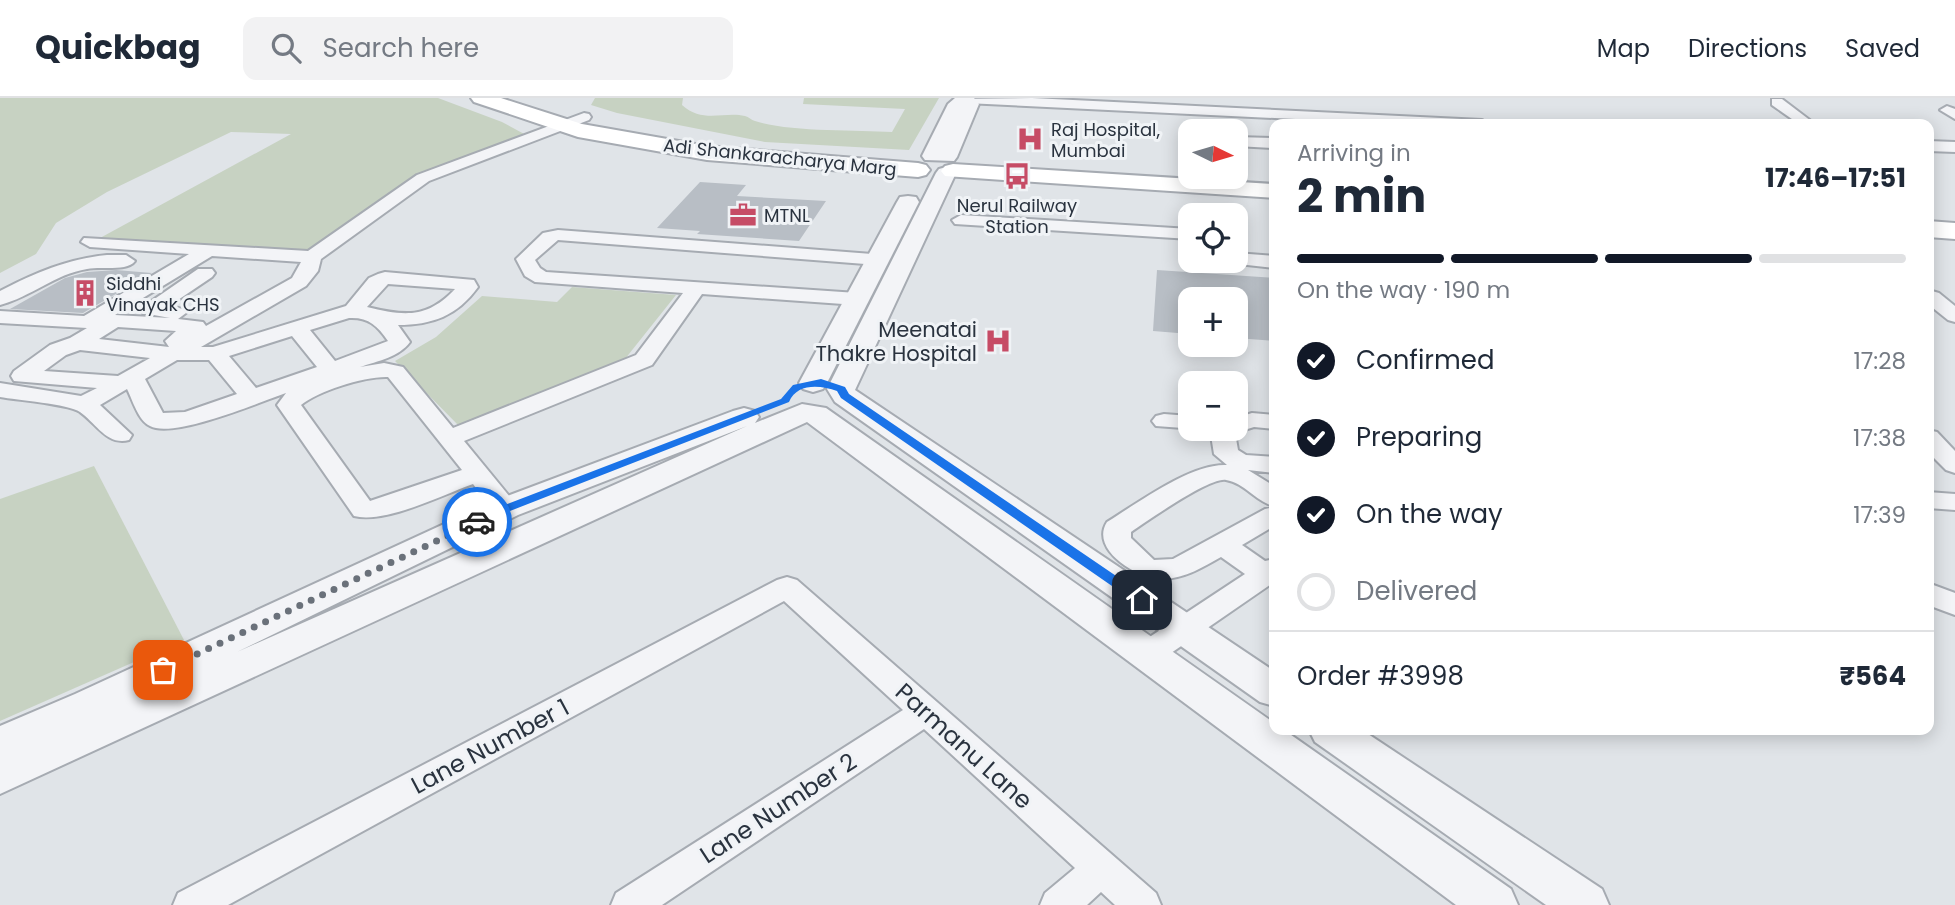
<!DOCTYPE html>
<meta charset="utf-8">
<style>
:root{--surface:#fff;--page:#f2f2f3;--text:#1f2937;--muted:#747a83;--line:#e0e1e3;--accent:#111827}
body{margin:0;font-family:Poppins,sans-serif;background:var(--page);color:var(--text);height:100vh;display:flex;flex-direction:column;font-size:26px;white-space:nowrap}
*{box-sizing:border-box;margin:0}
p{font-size:23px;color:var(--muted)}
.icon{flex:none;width:38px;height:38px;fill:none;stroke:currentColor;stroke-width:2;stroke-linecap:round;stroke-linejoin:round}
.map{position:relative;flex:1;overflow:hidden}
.drawer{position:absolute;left:1269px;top:21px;width:665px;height:616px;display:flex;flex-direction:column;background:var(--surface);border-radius:14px;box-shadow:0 4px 18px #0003}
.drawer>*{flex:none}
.needle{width:46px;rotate:95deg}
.fabs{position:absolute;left:1178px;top:21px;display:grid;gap:14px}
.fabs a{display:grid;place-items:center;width:70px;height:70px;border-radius:14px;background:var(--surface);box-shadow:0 4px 18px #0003;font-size:35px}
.pin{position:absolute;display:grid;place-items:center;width:60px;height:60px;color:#fff;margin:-30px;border-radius:14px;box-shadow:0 4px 10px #0006}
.courier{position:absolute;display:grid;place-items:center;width:70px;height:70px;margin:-35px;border:5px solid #1a73e8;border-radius:50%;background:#fff;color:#222;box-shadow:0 2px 9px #0007}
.headline em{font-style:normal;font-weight:700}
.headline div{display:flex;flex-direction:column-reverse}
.headline{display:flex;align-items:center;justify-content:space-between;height:119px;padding:0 28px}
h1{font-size:46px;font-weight:700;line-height:52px}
.bar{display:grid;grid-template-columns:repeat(4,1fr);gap:10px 7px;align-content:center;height:84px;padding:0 28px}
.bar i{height:9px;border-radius:5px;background:var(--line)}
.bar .on{background:var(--accent)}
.bar p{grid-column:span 4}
.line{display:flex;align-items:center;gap:18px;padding:0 28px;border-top:2px solid var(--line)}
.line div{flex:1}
ol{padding:0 28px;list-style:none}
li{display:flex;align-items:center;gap:21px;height:77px}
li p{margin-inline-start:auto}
li .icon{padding:7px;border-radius:50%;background:var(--accent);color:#fff;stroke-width:4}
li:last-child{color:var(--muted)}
li i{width:38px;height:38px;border:4px solid var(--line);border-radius:50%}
header{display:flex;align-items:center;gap:42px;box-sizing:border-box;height:98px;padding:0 35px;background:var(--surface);border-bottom:2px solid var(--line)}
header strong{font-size:33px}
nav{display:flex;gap:38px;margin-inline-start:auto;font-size:24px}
.search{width:490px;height:63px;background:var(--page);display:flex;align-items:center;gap:18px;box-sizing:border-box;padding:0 24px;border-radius:14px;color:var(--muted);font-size:26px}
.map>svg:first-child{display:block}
.green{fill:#c7d2c2}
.building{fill:#b8bec5}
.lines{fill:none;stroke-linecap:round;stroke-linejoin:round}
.minor-casing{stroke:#a6abb2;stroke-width:4}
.tertiary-casing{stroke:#a6abb2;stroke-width:4}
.secondary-casing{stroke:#a6abb2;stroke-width:4}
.minor{fill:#f3f4f7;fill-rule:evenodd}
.tertiary{fill:#f3f4f7;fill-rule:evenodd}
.secondary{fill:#fff;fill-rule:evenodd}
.route{fill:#1a73e8}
.done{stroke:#6a717a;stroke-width:7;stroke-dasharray:0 12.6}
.labels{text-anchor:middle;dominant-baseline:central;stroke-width:6;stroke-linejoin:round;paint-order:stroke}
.far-poi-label{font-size:18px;fill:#2a333f;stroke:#f0f3f6;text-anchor:start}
.far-street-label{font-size:18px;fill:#2a333f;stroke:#f0f3f6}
.poi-label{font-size:21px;fill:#2a333f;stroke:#f0f3f6;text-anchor:end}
.near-street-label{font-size:24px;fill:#2a333f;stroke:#f0f3f6}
</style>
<header>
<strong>Quickbag</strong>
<div class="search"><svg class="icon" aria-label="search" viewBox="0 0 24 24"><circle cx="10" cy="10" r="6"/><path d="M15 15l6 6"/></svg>Search here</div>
<nav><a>Map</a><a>Directions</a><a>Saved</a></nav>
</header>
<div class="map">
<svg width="1955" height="807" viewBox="0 0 1955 807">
<rect width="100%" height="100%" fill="#e0e4e8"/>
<g class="green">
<path d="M0,0H438L502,24L526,37L419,76L310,154L100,140L291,36L231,34L107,94L56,125L36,156L0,175Z"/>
<path d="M595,0H683L682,7C703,26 724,13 745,18C749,19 751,22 755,23C788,34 855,32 892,34L905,11L803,6L804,0H939L909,52L765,44L617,15L591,7Z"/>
<path d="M572,189L676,197L621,266L459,328L395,263L436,239L482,198L557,204Z"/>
<path d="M94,368L184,542L0,623V401Z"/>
</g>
<g class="building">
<path d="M700,84L746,87L737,98L826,103L799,143L697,136L700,133L657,130Z"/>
<path d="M116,172L152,175L83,215L10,211L65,180L87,174Z"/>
<path d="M1157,172L1274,180V243L1236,240V201H1190V236L1153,233Z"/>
</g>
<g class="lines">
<defs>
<g id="minor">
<path d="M1032,0L1482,22L1489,26H1397L966,5L959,1Z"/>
<path d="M1772,1H1782L1815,26H1799L1772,7Z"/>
<path d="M1947,8L1955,11V21L1940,12Z"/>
<path d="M584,15L589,16L591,19L589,22L429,83L321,161L318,173L306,188L201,249H213L346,208L369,180L378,176L385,174L474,182L478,189C457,218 432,227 398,227L410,244C399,259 378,263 360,269L384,265L403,269L453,330L636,257L683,195L535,184L525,178L516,161L543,135L558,132L885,157L887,161L878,167L558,142L535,162L540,170L546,174L857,195L864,197L867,201L864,205L857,207L702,196L652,267L464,343L519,410L515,416C493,421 485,401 473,386C442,397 385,426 354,418L277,307L286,295C260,304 173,341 150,328C138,322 133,303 127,291L100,307L132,337L129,342C107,348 96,325 80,314C69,306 16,302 0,299V285L81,298L97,290L14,283L11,278L14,273L50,247L70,240L87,230L0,225V213L84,218L189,156L90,149L81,144L84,140L308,153L417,77ZM212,158L301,164L292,180L206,228L203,224L178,221L186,215L183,211L169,208L212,179L215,175L212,171H198L140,211L143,215L170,220L115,217ZM388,186L455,191C427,221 404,218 367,209ZM349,220C368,219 377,227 388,243L335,263L310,232ZM118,229L176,233L165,243L169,249L99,241ZM292,238L317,269L256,290L229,258ZM80,252L150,260L118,278L44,273L66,257ZM177,262H209L237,296L185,314L163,315L145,281ZM388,279L462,372L370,403L301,307C318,293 365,278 388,279Z"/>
<path d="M1236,39L1274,40V50L1236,48Z"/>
<path d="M1928,43L1955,44V54L1928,53Z"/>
<path d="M961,117L1190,131V141L955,126L952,122Z"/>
<path d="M1236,155L1274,158V170L1229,165L1228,163H1236Z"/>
<path d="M107,157H126L135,163C127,174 101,168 87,171C55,176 31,199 0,207V193C35,175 67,161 107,157Z"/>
<path d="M1932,193L1939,195L1955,208V224L1948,222L1928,206V194Z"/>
<path d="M1252,315L1274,317V331L1254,329L1235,335L1238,352L1246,357L1274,359V375L1248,372L1274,388V408C1256,404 1245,385 1226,382C1210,379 1147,423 1131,434V440L1154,462L1173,461L1265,411L1274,409V428L1242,447L1265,463L1274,461V484L1158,564L1147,567L1136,564L1132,556L1136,548L1245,476L1221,459C1203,469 1186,480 1164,481C1139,482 1089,452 1107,424C1138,405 1191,365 1227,367L1214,356L1210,331H1236V320Z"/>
<path d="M1164,316L1190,318V331H1196L1156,328L1152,323L1156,318Z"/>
<path d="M1928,332L1937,334L1955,353V375L1946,372L1928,354Z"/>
<path d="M1928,394L1955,396V412L1928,410Z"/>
<path d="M787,479L797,482L1156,795L1161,807H1115L1101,794L1087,807H1040L1045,795L1075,770L924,631L662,807H611L616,795L903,612L784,503L228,807H173L178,795L777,482Z"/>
<path d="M1928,485L1955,495V517L1928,507Z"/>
</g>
<g id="tertiary">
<path d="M955,0H974L979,6L957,59L954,63L925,62L922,58L948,6Z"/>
<path d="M946,69L953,71L956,75L855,292L1274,573V608L1260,604L835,304L827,291L936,75L939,71Z"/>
<path d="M908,98L916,99L919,104L827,285L823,291L813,294L803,291L799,285L897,104L900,99Z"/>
<path d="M802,306L826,310L1274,625V632H1284L1511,791L1518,807H1456L807,324L0,696V628L75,596L494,403L733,313L744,310L755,313L759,319L755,325ZM747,328L237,554L518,417Z"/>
<path d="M1309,632H1362L1602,791L1609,807H1546L1315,644Z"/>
</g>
<g id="secondary">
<path d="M471,0H501L582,26L707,48L918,65L926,67L930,72L926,77L918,79L707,62L578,39L474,4Z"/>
<path d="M953,66L1274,86V100L945,78L941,73L945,68Z"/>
<path d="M1928,123L1955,125V141L1928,139Z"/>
</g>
</defs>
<use href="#minor" class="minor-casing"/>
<use href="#tertiary" class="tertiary-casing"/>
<use href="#secondary" class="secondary-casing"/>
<use href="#minor" class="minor"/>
<use href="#tertiary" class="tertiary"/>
<use href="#secondary" class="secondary"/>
</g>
<path class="route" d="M821,281L845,289L849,296L1147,499V506H1138L841,300L837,293C820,287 797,285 789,304L510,413L481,427L471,424L502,408L781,301L793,287Z"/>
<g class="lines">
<path class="done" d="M163,572L477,424"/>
</g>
<defs>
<symbol id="hospital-bare" viewBox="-9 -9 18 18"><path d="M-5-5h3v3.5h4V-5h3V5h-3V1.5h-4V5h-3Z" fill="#c64c66" stroke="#f0f3f6" stroke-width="2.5" paint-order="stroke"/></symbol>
<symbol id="bus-bare" viewBox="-9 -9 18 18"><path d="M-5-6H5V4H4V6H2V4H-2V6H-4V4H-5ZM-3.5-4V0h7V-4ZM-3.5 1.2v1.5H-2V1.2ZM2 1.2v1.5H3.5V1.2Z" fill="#c64c66" stroke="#f0f3f6" stroke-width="2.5" paint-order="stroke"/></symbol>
<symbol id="office-bare" viewBox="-9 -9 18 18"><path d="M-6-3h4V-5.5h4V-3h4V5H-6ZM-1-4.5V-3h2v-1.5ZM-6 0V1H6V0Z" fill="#c64c66" stroke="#f0f3f6" stroke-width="2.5" paint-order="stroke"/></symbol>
<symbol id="building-bare" viewBox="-9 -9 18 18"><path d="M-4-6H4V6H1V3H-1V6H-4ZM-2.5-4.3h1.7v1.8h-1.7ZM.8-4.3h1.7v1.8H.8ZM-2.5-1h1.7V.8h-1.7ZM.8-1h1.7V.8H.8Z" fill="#c64c66" stroke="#f0f3f6" stroke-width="2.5" paint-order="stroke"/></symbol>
</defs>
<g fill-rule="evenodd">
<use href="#hospital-bare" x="1011" y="22" width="38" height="38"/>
<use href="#bus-bare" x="998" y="59" width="38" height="38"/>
<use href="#office-bare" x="724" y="98" width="38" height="38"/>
<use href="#building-bare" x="66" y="176" width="38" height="38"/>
<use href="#hospital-bare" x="979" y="224" width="38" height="38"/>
</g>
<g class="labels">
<g class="far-poi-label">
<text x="1051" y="31">Raj Hospital,<tspan x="1051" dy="21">Mumbai</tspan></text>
<text x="1017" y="107" text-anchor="middle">Nerul Railway<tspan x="1017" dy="21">Station</tspan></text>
<text x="764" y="117">MTNL</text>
<text x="106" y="185">Siddhi<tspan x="106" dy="21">Vinayak CHS</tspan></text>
</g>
<g class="far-street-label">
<text transform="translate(780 59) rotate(6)">Adi Shankaracharya Marg</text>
</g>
<g class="poi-label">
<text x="977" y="231">Meenatai<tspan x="977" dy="24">Thakre Hospital</tspan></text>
</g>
<g class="near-street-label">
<text transform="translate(490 648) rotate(-28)">Lane Number 1</text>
<text transform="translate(964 648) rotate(42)">Parmanu Lane</text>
<text transform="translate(778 710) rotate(-33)">Lane Number 2</text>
</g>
</g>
</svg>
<div class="fabs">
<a><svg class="needle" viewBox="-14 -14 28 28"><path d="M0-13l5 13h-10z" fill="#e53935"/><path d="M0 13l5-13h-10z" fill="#747a83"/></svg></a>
<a><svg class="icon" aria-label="locate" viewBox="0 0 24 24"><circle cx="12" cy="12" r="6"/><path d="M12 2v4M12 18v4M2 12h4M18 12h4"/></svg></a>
<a>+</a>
<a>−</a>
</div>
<div class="pin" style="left:163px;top:572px;background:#ea580c"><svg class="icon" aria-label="bag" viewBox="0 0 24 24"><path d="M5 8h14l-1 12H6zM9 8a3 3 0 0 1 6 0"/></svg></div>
<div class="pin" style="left:1142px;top:502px;background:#1f2937"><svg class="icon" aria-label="home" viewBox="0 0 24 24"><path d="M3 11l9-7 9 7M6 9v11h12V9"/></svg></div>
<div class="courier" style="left:477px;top:424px"><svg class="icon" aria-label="car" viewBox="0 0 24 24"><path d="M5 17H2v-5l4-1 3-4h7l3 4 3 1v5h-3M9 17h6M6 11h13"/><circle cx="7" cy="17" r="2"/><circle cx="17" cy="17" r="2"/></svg></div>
<section class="drawer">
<div class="headline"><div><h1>2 min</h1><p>Arriving in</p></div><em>17:46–17:51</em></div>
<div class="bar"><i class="on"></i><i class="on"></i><i class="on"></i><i></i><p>On the way · 190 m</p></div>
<ol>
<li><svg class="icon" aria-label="check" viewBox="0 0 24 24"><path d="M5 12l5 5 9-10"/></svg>Confirmed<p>17:28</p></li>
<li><svg class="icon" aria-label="check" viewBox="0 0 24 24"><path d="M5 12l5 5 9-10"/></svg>Preparing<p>17:38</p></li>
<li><svg class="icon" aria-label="check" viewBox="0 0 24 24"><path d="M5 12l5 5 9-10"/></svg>On the way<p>17:39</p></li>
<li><i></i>Delivered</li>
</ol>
<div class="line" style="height:91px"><div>Order #3998</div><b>₹564</b></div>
</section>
</div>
